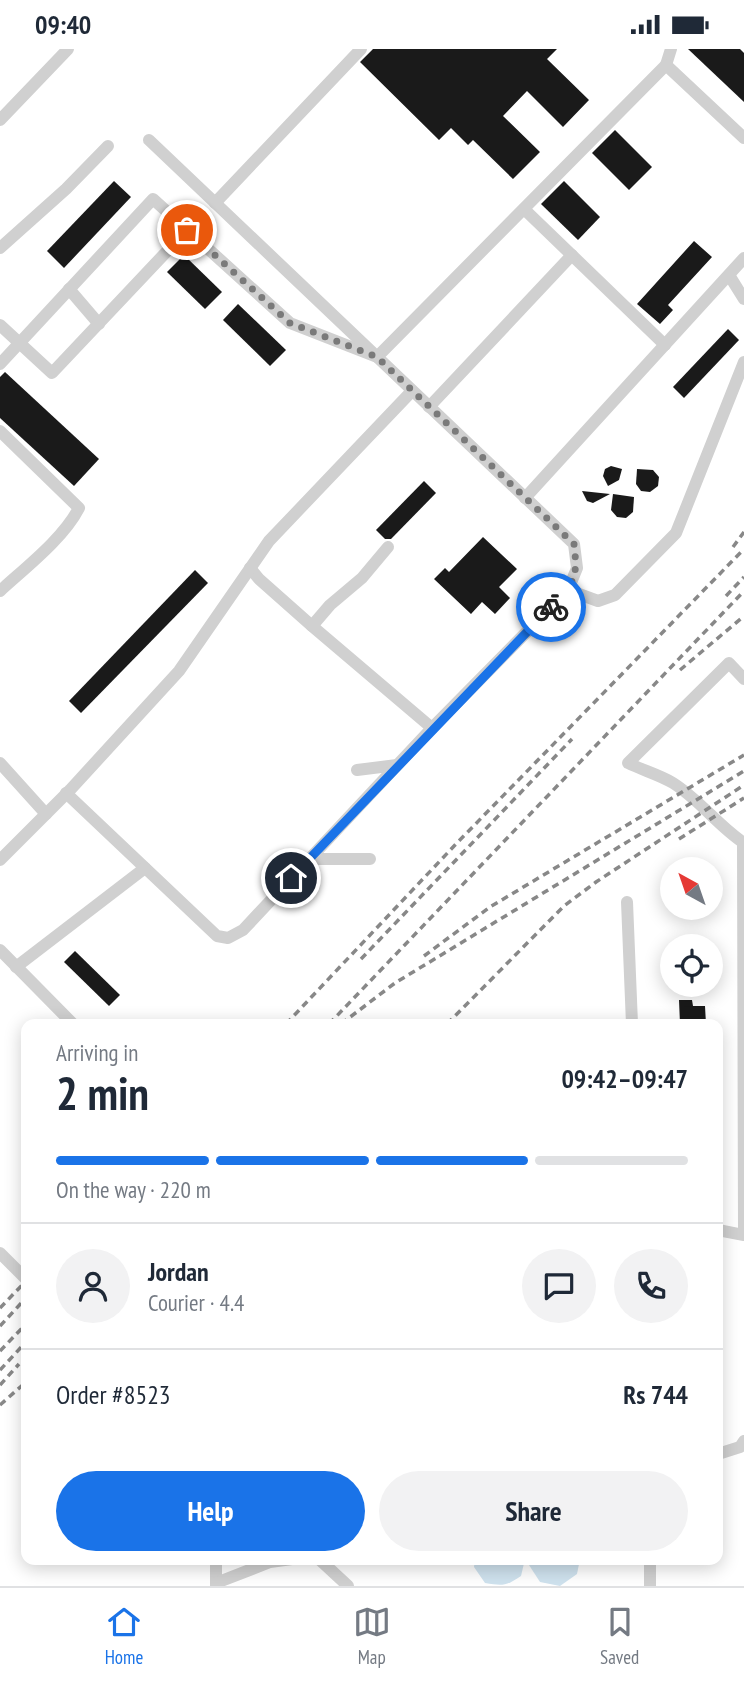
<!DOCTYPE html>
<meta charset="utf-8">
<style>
:root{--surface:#fff;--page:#f2f2f3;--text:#1f2937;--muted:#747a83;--line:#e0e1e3;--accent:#1a73e8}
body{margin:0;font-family:"PT Sans Narrow",sans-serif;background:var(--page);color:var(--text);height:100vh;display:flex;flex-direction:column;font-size:26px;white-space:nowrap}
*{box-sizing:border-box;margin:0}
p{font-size:23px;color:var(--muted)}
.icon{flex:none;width:38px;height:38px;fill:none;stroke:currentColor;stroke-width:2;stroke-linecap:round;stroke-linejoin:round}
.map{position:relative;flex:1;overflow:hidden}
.panel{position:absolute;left:21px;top:970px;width:702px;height:546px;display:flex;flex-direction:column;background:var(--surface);border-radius:14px;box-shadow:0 4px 18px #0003}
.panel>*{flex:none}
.needle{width:46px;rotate:320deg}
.tools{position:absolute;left:660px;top:808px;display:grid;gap:14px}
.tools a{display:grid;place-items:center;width:63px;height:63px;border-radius:50%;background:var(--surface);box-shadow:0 4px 18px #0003;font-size:35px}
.pin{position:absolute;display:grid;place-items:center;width:60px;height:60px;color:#fff;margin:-30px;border:4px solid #fff;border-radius:50%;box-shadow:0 2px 7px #0007}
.courier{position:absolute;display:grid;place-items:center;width:70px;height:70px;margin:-35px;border:5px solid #1a73e8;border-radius:50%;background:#fff;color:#222;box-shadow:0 2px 9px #0007}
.overview em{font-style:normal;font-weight:700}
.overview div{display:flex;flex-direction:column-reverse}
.overview{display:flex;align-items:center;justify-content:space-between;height:119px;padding:0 35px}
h1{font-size:46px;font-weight:700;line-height:52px}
.bar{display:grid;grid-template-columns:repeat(4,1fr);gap:10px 7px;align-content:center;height:84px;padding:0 35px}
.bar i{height:9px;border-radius:5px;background:var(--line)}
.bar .on{background:var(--accent)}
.bar p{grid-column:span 4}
.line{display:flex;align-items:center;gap:18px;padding:0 35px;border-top:2px solid var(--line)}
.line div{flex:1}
.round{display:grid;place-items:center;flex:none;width:74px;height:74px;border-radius:37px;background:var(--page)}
.action{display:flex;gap:14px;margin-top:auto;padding:14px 35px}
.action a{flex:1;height:80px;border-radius:42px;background:var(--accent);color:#fff;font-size:28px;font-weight:700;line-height:80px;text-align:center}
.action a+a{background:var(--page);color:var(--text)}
.status{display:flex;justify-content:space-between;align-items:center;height:49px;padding:0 35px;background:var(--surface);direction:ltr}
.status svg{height:19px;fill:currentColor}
.menu{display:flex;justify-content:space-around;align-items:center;height:98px;border-top:2px solid var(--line);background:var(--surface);font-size:19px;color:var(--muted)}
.menu a{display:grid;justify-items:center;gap:4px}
.menu .on{color:var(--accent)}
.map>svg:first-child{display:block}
.water{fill:#cfe2ee}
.building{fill:#1a1a1a}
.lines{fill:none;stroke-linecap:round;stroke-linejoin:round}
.minor{stroke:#d0d0d0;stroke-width:12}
.rail{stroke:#888;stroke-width:3.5;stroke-dasharray:7 5;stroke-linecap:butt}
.done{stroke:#7a7a7a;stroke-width:7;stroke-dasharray:0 12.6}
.route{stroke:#1a73e8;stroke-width:9}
</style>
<div class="status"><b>09:40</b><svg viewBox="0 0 49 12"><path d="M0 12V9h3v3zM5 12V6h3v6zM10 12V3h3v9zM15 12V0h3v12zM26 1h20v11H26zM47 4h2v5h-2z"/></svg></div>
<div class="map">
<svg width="744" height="1537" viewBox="0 0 744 1537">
<rect width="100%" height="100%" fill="#fff"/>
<g class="water">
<path d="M475,1510H525L521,1527C506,1537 503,1537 485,1534L474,1518Z"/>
<path d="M530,1510H580L577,1525L560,1537L540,1533L529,1516Z"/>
</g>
<g class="building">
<path d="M373,0H557L547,10L589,51L563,78L527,42L503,67L540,103L513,130L473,91L468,96L451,79L439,91L360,13Z"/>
<path d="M688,0H740L744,4V53Z"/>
<path d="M615,81L652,118L629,141L592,104Z"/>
<path d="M114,132L131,148L64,219L47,202Z"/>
<path d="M564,132L600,168L578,191L541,155Z"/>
<path d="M694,192L712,208L668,256L673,261L660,275L637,255Z"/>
<path d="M184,206L222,243L205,260L167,223Z"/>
<path d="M238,255L286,301L270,317L223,271Z"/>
<path d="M728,280L739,291L684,349L673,338Z"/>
<path d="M5,323L99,410L74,437L0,369V328Z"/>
<path d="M611,417L622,420L619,431L608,437L603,427L605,420Z"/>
<path d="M637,420L653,421L659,428L658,437L650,443L641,442L636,435Z"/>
<path d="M424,432L436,444L391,490H385L376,481Z"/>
<path d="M582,442L610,445L593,454L587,452Z"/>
<path d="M613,445L634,448L633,463L626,469L617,468L611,461Z"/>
<path d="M483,488L517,520L499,538L510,549L495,565L482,553L471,565L434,530L445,519L449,523Z"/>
<path d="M195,521L208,534L81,664L69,652Z"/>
<path d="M75,902L120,946L109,957L64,913Z"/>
<path d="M679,951H692L693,957H705L706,975H680Z"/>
</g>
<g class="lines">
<g class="minor">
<path d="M671,0L666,16L744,89"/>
<path d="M0,71L68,0"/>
<path d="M215,154L361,0"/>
<path d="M524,160L665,296"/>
<path d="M0,199L66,140L108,97"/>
<path d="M729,226L744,250"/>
<path d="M69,240L99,275"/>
<path d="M0,276L52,324L187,181"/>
<path d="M0,315L153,150L290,274L377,308L666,16"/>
<path d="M429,358L572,206"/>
<path d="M0,382L79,459C63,490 25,519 0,542"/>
<path d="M525,449L744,209"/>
<path d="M250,519L259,530L312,577L432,679"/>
<path d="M568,541L598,552L615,546L676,484L744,313"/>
<path d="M312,577L330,556L362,529L388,498"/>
<path d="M744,630L729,614L628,714C642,721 660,726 673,734C700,751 718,777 744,794"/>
<path d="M0,714L46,765"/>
<path d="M357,721L397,716"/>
<path d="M66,744L217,887L228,889L243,881L432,679L568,541L577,519L574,495L149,91"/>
<path d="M0,811L70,741L179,622L269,492L412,342"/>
<path d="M307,812L314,810H370"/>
<path d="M627,853L632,975"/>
<path d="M0,901L73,975"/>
<path d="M16,918L145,819"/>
<path d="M718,1181L744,1186L743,794"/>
<path d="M0,1204L26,1230"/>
<path d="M718,1405L740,1398L744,1392"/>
<path d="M216,1510V1537"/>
<path d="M319,1510L348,1537"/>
<path d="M650,1510V1537"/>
<path d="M216,1534L270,1513L292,1510"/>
</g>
<g class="rail">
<path d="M733,498L744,483"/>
<path d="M726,547L744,528"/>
<path d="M680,621L744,567"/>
<path d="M679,790L744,749"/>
<path d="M424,907L490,858L744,706"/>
<path d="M361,910L572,690"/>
<path d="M286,975L455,796L744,500"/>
<path d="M329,975L744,542"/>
<path d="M341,975L395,934L744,722"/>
<path d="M447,975L564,857L596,833L744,736"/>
<path d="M0,1259L26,1232"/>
<path d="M0,1277L26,1249"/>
<path d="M0,1302L26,1275"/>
<path d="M0,1321L26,1293"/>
<path d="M0,1336L19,1315"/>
<path d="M0,1356L26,1333"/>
</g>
</g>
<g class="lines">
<path class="done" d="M187,181L290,274L377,308L574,495C578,529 575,533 551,558"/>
<path class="route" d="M291,829L551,558"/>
</g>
</svg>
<div class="tools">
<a><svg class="needle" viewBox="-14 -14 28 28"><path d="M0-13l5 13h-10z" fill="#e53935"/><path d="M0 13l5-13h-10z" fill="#747a83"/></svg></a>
<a><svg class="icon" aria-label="locate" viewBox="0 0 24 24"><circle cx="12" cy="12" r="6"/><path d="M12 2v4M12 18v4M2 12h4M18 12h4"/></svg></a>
</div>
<div class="pin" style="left:187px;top:181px;background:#ea580c"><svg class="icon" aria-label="bag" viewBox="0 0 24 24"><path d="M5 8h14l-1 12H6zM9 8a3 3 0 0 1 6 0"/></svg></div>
<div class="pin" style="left:291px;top:829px;background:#1f2937"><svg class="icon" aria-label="home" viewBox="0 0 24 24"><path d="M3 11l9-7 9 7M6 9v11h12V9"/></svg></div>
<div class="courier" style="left:551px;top:558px"><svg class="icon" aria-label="bike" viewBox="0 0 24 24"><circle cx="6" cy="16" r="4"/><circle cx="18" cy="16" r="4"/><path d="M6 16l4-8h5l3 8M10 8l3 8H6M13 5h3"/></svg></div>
<section class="panel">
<div class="overview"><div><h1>2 min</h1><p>Arriving in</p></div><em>09:42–09:47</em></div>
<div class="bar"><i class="on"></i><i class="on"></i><i class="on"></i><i></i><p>On the way · 220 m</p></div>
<div class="line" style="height:126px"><a class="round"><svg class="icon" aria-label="person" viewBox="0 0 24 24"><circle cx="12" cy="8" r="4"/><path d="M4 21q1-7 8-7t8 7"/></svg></a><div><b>Jordan</b><p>Courier · 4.4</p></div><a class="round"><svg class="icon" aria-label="chat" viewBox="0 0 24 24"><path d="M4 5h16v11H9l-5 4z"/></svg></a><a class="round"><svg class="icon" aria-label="phone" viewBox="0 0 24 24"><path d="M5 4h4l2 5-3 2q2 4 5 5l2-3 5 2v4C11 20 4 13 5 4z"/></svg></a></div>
<div class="line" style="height:91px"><div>Order #8523</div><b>Rs 744</b></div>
<div class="action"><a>Help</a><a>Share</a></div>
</section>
</div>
<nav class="menu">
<a class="on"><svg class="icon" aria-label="home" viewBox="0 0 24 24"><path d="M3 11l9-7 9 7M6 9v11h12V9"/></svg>Home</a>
<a><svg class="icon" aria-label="map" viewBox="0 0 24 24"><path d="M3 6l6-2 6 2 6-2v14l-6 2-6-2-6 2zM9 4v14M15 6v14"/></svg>Map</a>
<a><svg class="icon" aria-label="saved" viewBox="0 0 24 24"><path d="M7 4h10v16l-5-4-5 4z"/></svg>Saved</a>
</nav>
